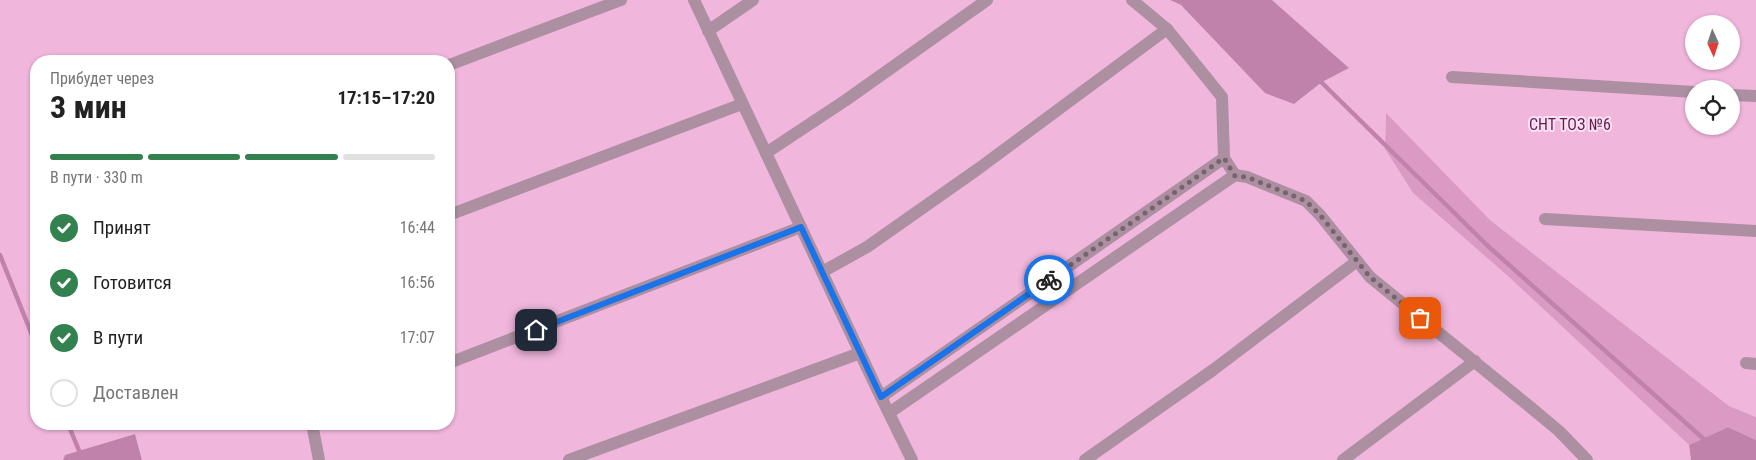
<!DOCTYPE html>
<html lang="ru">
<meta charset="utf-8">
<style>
:root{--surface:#fff;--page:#f6f6f6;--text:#222;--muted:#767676;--line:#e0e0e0;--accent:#348150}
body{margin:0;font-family:"Roboto Condensed",sans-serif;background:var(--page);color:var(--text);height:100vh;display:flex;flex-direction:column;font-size:19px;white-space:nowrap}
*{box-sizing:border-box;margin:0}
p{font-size:16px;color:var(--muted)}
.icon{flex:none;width:28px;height:28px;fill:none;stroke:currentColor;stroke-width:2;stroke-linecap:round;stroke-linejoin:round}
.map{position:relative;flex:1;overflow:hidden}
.sheet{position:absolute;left:30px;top:55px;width:425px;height:375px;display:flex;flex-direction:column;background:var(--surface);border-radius:20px;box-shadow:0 1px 4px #0004}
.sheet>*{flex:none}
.needle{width:32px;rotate:177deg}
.buttons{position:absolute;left:1685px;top:15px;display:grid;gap:10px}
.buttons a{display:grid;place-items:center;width:55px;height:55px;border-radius:50%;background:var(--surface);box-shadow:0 1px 4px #0004;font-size:25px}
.pin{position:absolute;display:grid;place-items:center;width:42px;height:42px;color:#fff;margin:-21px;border-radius:10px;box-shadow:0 2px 8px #0006}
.courier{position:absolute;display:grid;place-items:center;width:50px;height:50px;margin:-25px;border:4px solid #1a73e8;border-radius:50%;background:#fff;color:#222;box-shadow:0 1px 6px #0007}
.summary em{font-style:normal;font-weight:700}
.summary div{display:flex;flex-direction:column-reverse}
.summary{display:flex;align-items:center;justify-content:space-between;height:85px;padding:0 20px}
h1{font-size:32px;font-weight:700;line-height:38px}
.bar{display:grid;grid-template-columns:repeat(4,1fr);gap:8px 5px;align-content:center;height:60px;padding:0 20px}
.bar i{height:6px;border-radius:4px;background:var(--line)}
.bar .on{background:var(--accent)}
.bar p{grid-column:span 4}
ol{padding:0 20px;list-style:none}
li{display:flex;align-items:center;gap:15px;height:55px}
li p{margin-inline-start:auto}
li .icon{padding:5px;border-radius:50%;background:var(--accent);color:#fff;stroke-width:4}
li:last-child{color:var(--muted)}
li i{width:28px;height:28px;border:2px solid var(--line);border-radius:50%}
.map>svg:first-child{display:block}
.green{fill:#f0b6dc;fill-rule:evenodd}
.forest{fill:#da9ac4}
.water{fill:#c082ab}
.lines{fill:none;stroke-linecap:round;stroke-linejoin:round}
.stream{stroke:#c082ab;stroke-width:4.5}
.minor{stroke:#ac8fa1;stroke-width:12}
.done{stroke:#76636e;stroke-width:5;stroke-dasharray:0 9}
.route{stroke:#1a73e8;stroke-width:6}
.labels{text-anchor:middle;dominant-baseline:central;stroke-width:4;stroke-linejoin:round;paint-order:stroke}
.park-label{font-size:16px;fill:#641a50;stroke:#fce3f3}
</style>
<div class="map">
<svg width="1756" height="460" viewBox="0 0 1756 460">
<rect width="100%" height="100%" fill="#f3d3e7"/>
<path class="green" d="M0,0H1170L1181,5L1294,104L1322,82L1348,67L1272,0H1756V417L1729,406L1490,220L1386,114L1385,149L1413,193L1510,278L1689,445L1691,460H142L135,434L65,455L63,460H0ZM1694,24H1731V61H1694ZM36,61H449V424H36ZM1694,89H1731V126H1694Z"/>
<path class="forest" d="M1386,113L1490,220L1729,406L1756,417V440L1728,427L1689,445L1510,278L1413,193L1385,149Z"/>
<g class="water">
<path d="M1170,0H1272L1349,68L1322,82L1294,104L1265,93L1181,5Z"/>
<path d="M1728,427L1756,440V460H1691L1689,445Z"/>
<path d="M135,434L142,460H63L65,455Z"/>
</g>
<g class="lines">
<g class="stream">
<path d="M1317,78L1489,247L1706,441"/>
<path d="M0,255L36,345"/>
<path d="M68,424L83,460"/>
</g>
<g class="minor">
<path d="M694,0L877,389L912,460"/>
<path d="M1132,0L1167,29L1222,97L1224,158L1235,175L1247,177L1306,201L1320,215L1370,277L1529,406L1559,431L1587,460"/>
<path d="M708,31L753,0"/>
<path d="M449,65L621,0"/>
<path d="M1452,77L1694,92"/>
<path d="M1731,95L1756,96"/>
<path d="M766,153L846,100L987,0"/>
<path d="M449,215L742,104"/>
<path d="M1545,219L1756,231"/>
<path d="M822,272L867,247L978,169L1167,29"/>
<path d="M449,363L801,227"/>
<path d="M1746,363L1756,364"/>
<path d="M881,397L1224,158"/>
<path d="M889,413L1235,175"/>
<path d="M312,424L319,460"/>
<path d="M569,460L860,353"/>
<path d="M1085,460L1213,370L1357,261"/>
<path d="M1343,460L1475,361"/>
</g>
</g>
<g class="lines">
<path class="done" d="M1049,280L1224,158L1235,176L1247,177L1306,201L1320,215L1370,277L1420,318"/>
<path class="route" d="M536,330L801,227L881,397L1049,280"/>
</g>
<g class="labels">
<g class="park-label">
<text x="1570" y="124">СНТ ТОЗ №6</text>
</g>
</g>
</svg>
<div class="buttons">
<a><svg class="needle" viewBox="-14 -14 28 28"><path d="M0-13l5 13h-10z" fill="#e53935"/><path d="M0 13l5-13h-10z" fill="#767676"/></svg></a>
<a><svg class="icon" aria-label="locate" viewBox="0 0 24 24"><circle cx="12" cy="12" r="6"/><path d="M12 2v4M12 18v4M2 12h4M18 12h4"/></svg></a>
</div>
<div class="pin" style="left:1420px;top:318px;background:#ea580c"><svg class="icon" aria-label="bag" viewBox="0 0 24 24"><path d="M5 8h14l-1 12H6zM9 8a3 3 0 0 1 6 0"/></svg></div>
<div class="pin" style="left:536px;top:330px;background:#1f2937"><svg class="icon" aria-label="home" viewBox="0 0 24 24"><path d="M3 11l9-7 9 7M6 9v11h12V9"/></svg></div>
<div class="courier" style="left:1049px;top:280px"><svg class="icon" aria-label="bike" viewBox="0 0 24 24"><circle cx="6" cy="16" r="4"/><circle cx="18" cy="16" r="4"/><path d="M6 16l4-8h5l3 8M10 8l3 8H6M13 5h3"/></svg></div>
<section class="sheet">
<div class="summary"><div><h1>3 мин</h1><p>Прибудет через</p></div><em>17:15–17:20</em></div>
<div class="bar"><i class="on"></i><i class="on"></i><i class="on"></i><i></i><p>В пути · 330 m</p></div>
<ol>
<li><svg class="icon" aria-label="check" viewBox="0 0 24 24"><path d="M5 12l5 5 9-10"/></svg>Принят<p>16:44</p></li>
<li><svg class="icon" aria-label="check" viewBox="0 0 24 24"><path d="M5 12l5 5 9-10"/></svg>Готовится<p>16:56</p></li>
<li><svg class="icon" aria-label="check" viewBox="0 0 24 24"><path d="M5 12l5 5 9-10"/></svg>В пути<p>17:07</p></li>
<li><i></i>Доставлен</li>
</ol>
</section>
</div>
